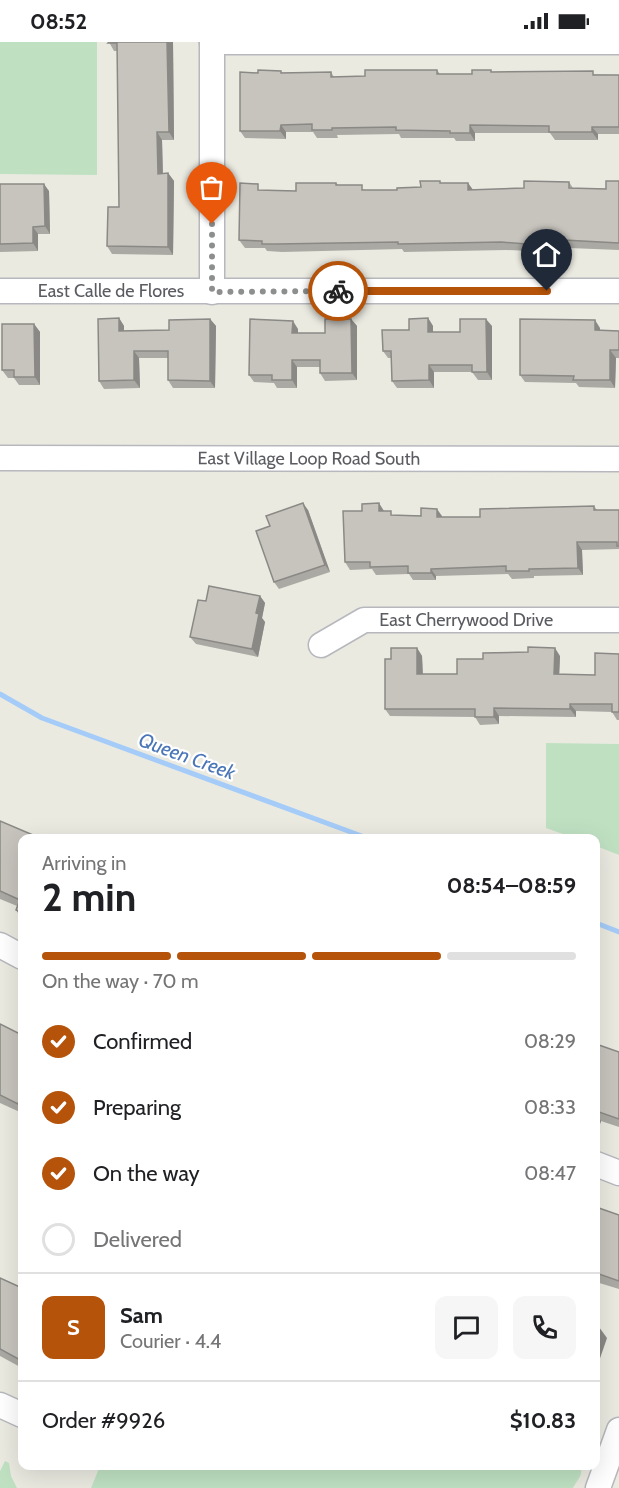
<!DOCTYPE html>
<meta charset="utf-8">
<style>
:root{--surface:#fff;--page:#f6f6f6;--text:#202124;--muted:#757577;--line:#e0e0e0;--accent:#b45309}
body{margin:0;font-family:Cabin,sans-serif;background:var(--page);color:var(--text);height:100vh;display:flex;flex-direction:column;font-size:22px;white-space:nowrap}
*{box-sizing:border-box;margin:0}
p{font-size:20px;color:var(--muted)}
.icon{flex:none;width:33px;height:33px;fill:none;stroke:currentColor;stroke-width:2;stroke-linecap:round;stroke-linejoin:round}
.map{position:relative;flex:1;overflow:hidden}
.sheet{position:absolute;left:18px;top:792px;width:582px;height:636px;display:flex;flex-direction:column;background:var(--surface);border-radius:12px;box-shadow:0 6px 24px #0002}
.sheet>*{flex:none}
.pin{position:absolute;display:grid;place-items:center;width:51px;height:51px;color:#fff;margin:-62px -26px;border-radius:50% 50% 50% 0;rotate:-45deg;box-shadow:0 0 6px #0007}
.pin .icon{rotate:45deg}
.courier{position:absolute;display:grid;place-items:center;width:60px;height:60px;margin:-30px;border:4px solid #b45309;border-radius:50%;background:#fff;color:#222;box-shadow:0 2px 8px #0007}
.headline em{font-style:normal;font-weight:700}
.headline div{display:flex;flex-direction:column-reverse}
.headline{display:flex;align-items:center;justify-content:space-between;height:102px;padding:0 24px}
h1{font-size:39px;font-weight:700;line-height:45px}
.bar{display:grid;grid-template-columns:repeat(4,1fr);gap:9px 6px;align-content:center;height:72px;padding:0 24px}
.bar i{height:8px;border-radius:4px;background:var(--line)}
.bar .active{background:var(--accent)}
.bar p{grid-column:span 4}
.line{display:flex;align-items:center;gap:15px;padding:0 24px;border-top:2px solid var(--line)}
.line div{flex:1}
.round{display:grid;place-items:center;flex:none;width:63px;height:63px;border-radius:12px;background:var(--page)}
ol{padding:0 24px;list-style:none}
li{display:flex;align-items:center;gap:18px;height:66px}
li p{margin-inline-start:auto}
li .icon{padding:6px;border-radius:50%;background:var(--accent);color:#fff;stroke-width:4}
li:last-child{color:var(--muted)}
li i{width:33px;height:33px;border:3px solid var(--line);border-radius:50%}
.status{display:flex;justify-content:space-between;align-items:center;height:42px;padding:0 30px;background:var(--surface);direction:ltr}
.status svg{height:16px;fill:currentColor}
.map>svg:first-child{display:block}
.green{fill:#bfe1c2}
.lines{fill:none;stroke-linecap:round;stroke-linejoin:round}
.stream{stroke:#a5ccf8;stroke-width:5}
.minor-casing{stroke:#b7b8bd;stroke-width:27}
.minor{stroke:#fff;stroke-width:24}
.wall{fill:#aba9a3}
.shaded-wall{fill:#8b8985}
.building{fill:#c7c4be;stroke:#8b8985;stroke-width:1.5}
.done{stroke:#8d8e8e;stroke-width:6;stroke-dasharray:0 10.8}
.route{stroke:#b45309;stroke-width:8}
.labels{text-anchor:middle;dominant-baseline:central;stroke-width:4.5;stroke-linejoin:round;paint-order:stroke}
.street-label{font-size:18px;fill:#5a5c61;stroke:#fff}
.water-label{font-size:20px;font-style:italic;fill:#4a76b8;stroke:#fff}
</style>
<div class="status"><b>08:52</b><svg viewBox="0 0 49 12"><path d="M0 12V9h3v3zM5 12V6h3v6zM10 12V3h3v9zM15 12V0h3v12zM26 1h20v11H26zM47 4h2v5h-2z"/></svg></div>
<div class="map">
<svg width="619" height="1446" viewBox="0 0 619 1446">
<rect width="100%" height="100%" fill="#ebeae1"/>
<g class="green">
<path d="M0,0H97V133L0,132Z"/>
<path d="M546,701L619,702V813L596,804V796H574L546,786Z"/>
<path d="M5,1419L9,1421L11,1434L17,1446H0V1429Z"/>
<path d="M98,1424H580C584,1433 577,1438 573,1446H91L98,1429Z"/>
</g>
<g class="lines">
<g class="stream">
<path d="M0,652L42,676L367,796"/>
<path d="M596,881L619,890"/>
</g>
<defs>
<g id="minor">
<path d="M212,0H619"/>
<path d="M212,0V250"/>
<path id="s1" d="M0,249H619"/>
<path id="s2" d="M0,416L619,417"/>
<path id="s3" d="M321,603L364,578H619"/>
<path d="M0,903L22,915"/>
<path d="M596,1122L619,1131"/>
<path d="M0,1363L22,1373"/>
<path d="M598,1446L619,1388"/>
</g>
</defs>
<use href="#minor" class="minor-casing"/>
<use href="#minor" class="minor"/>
</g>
<g class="wall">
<path d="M109,0H173L174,98H162L163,132L168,131L174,139L173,213L112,212L107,204L119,165L117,9H114Z"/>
<path d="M437,28L440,32H472L491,28L492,30L619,33V92H598V98H555L550,91H475V99H456L454,96H401L399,92L337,93L338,96H317L313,90H286V97L245,96L240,89L258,31L331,30L334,35L365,34Z"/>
<path d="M619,139V208L569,206L532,207V209L506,208L404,210L402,207L282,210L267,209L265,206H245L239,198L262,148L296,149L336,141L338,143L366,148H397L421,145L441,141H468L473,148L524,146L569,140L573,146L606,147Z"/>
<path d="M0,142L49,149L50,192H38V209L0,210Z"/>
<path d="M119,276L124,284V289L169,288L210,277L216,284L215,346H173L168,338V316H139L140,346L104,347L99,339Z"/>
<path d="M428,276L433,284V290H460L492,284V338H478L472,330H434V346H397L392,339L391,316H388L383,309L409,288Z"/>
<path d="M351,277L357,284V338L325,339L320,331V325H297V346H277L274,341L254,340L249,333L298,287V291H325Z"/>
<path d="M34,282L40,290V343H19L14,336H8L2,328Z"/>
<path d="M600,286V289H619V316H616L615,346L579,345L576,341L525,340L520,333Z"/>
<path d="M594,464L597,468H619V507L582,508L583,533L534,534V536L512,537L508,532L436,534V538H413L409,532L376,533L372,527L350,528L345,520L394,473L442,474V475H480Z"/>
<path d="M308,468L330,530L279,547L274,540Z"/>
<path d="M260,554L265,561L262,576L265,580L258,615L196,602L190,595L206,559Z"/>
<path d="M417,606L422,614L423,632H457L560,614L559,632L595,633L619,612V678H617L612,670L576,669V675L499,674V682L480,683L475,675L390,674L385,667L391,617Z"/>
<path d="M0,779L22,796V877L16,868L17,864L0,857Z"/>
<path d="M0,982L22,993V1071L0,1061Z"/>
<path d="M596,1002L619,1010V1085L601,1079L598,1088L596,1087Z"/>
<path d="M596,1164V1165L619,1173V1247L596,1240Z"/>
<path d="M0,1236L22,1246V1326L0,1314Z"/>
</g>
<g class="shaded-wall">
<path d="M167,0H173L174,98L169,90Z"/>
<path d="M281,83L286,90V97L280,89Z"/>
<path d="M470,83L475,91V99L470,91Z"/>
<path d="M592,85L598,92V98L592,90Z"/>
<path d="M157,90L162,98L163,139L158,132Z"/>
<path d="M168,131L174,139L173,213L168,205Z"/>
<path d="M468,141L473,148H468Z"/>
<path d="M44,142L49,149L50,192L45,184Z"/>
<path d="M33,185L38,192V209L33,201Z"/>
<path d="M526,199L532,207V209L526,202Z"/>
<path d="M119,276L124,284V297L119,289Z"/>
<path d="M428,276L433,284V298L428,290Z"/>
<path d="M210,277L216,284L215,346L210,339Z"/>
<path d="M351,277L357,284V338L352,331Z"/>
<path d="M486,277L492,284V338L487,330Z"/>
<path d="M595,278L600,286V296L595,288Z"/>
<path d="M293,279L298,287V299L292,291Z"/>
<path d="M34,282L40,290V343L35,335Z"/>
<path d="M610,308L616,316L615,346L610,338Z"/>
<path d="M134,309L139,316L140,346L134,338Z"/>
<path d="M292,318L297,325V346L292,338Z"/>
<path d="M429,323L434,330V346L429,338Z"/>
<path d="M303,461L308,468L330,530L325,523Z"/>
<path d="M379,461L384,469H379Z"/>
<path d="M437,467L442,474V483L437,475Z"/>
<path d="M577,500L582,508L583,533L578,526Z"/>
<path d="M431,527L436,534V538L431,531Z"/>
<path d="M260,554L265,561L262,576L265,580L258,615L252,607L256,571Z"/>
<path d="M417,606L422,614L423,640L417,632Z"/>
<path d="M555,606L560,614L559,639L554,632Z"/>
<path d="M570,662L576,669V675L570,667Z"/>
<path d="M494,666L499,674V682L494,675Z"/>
<path d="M22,1053V1068L18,1062Z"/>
<path d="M596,1071L601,1079L598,1088L596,1085Z"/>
<path d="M599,1285L607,1296L596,1328V1295Z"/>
</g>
<g class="building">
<path d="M109,0H167L169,90H157L158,132L168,131V205L107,204L108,165H119L117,1H108Z"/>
<path d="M258,28L281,29V31L331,30V35L365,34V28H437V32H472V28H491V30L593,29V33H619V85H592V90H549V84L470,83V91H450V89L396,88V85L332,86V88H312V82L281,83L280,89H240V30L258,31Z"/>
<path d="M420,139H440V141H468V148L524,146V139L569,140V146L606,147V139H619V201L564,198L526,199V202L501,200L398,202V200L276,202H262V199L239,198L240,141L258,142V148L296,149V141H336V143H362V148H397V146L421,145Z"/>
<path d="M0,142H44L45,184L33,185V201L0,202Z"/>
<path d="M119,276V289L169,288V278L210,277V339L168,338V309H134V338L99,339L98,277Z"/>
<path d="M428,276V290H460V277H486L487,330H472V323H429V338L392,339L391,309H383L382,288H409V277Z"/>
<path d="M250,277L293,279L292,291H325V277H351L352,331H320V318H292V338H272V333H249Z"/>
<path d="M520,277L595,278V288L619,289V308H610V338H573L574,334L520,333Z"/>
<path d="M2,282H34L35,335H14V328H2Z"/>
<path d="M303,461L325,523L274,540L256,489L270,484L266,474Z"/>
<path d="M379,461V469H391V473L421,474V466L437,467V475H480V467L594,464V468H619V504H617V500H577L578,526L529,527V529H506V524L431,527V531H408V524L370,525V520H345L343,469H362V462Z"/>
<path d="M209,544L260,554L256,571L259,572L252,607L190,595L198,558L206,559Z"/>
<path d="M528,605L555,606L554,632L595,633V611L619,612V670H612V662H570V667L494,666V675H475V667H385V617H391V606H417V632H457V617H483V611L528,610Z"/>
<path d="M0,779L40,796H22V871L16,868L20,858L0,849Z"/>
<path d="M0,982L22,993V1053L18,1062L0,1053Z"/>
<path d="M596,1002L619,1010V1077L596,1069Z"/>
<path d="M596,1165L619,1173V1239L596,1231Z"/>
<path d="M0,1236L22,1246V1319L0,1307Z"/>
<path d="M596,1284L599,1285L596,1295Z"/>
</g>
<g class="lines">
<path class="done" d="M212,182V250L338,249"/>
<path class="route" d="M338,249H547"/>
</g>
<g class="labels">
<g class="street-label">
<text stroke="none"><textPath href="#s1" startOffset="111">East Calle de Flores</textPath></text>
<text stroke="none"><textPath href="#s2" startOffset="309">East Village Loop Road South</textPath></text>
<text stroke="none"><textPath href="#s3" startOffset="152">East Cherrywood Drive</textPath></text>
</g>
<g class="water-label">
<text transform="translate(187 714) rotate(20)">Queen Creek</text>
</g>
</g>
</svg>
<div class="pin" style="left:212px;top:182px;background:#ea580c"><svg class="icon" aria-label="bag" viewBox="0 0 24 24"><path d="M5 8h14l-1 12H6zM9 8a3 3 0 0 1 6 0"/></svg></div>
<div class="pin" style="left:547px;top:249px;background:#1f2937"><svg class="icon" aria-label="home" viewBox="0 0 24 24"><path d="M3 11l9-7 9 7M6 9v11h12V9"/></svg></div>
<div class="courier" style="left:338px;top:249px"><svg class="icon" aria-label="bike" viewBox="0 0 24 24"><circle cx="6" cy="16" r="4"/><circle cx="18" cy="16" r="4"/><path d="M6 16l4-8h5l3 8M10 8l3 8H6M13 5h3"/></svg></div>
<section class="sheet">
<div class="headline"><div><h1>2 min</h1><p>Arriving in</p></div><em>08:54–08:59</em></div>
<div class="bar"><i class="active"></i><i class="active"></i><i class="active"></i><i></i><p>On the way · 70 m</p></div>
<ol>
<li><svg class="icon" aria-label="check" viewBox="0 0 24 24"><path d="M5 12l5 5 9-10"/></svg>Confirmed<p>08:29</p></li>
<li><svg class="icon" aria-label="check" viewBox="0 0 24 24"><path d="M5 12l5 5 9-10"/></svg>Preparing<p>08:33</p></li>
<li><svg class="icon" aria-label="check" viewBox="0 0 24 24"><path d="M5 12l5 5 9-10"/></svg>On the way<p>08:47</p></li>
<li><i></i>Delivered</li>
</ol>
<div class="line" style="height:108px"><b class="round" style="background:var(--accent);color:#fff">S</b><div><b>Sam</b><p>Courier · 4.4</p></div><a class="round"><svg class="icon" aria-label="chat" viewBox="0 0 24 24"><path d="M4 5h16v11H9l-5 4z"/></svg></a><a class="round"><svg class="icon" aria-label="phone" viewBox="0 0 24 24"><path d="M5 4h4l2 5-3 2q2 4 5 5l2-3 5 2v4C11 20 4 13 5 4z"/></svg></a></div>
<div class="line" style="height:78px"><div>Order #9926</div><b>$10.83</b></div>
</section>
</div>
